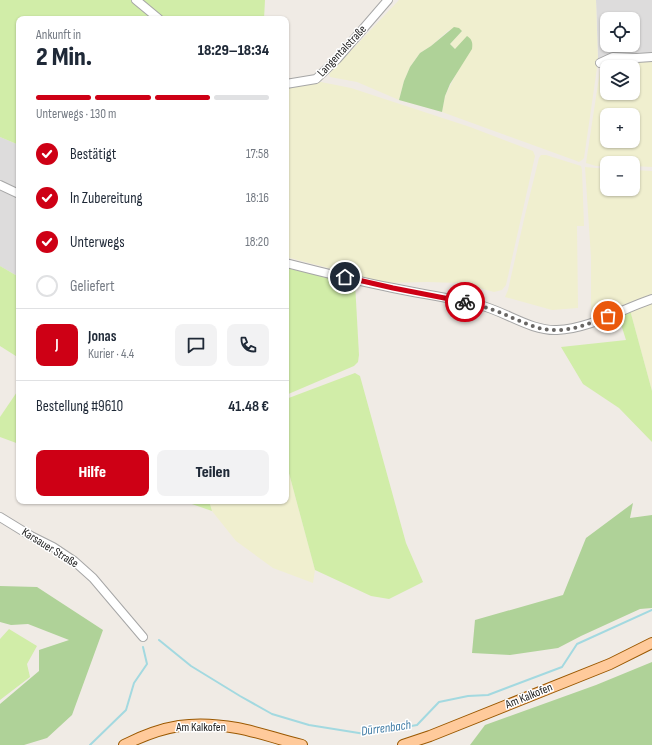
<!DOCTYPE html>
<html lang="de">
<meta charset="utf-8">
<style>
:root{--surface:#fff;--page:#f2f2f3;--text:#1f2937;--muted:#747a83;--line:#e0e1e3;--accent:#ce0015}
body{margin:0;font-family:"Sofia Sans Condensed",sans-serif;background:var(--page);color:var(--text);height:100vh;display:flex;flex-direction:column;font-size:15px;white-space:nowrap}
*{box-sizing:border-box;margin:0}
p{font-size:13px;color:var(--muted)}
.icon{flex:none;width:22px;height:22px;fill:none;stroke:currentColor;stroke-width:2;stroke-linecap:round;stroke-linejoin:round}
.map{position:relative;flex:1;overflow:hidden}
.panel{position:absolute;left:16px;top:16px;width:273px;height:488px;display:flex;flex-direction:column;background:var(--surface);border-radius:8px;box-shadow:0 1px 3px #0004}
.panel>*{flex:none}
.fabs{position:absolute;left:600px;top:12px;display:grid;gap:8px}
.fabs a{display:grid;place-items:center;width:40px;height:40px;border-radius:8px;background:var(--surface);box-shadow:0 1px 3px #0004;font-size:20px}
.pin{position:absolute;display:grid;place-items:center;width:34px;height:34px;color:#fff;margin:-17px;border:2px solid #fff;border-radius:50%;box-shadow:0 1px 4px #0007}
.courier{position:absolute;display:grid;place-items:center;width:40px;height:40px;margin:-20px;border:3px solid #ce0015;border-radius:50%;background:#fff;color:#222;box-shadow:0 1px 5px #0007}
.headline em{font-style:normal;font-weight:800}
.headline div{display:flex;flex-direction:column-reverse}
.headline{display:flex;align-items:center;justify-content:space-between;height:68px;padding:0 20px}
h1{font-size:26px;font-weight:800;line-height:30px}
.bar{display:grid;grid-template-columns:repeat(4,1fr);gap:6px 4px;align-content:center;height:48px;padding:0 20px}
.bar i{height:5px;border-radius:3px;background:var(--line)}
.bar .selected{background:var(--accent)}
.bar p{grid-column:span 4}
.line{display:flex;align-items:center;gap:10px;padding:0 20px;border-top:1px solid var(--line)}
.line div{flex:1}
.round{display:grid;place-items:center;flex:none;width:42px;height:42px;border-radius:8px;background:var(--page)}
ol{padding:0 20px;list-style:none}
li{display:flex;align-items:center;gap:12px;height:44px}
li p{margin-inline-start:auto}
li .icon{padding:4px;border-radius:50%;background:var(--accent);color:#fff;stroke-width:4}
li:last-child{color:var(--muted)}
li i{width:22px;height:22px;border:2px solid var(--line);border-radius:50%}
.button{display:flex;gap:8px;margin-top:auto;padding:8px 20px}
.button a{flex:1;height:46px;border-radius:8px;background:var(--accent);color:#fff;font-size:16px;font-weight:800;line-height:46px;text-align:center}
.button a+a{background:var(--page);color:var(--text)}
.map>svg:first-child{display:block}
.residential{fill:#dddcdc;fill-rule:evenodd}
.farmland{fill:#f0efcf;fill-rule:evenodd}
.grass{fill:#d1eda8}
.forest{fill:#afd298}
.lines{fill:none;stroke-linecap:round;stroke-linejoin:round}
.stream{stroke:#a3d9e0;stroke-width:2}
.minor-casing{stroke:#a6a6a6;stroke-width:10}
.major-casing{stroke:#9a5800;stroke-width:12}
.minor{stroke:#fff;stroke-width:8}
.major{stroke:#ffca9b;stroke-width:10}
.done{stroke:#686664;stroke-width:4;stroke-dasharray:0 7.2}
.route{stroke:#ce0015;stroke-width:5}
.labels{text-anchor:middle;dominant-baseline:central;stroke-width:3;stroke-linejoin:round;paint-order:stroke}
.street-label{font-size:12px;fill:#1f1f1f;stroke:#fff}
.water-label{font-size:13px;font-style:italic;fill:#417ca5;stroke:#fff}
</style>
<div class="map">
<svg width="652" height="745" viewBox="0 0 652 745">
<rect width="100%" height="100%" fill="#f0ebe5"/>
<g class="residential">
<path d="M596,0H652V58L598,61ZM607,19H633V45H607Z"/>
<path d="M0,137L19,145V277L0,266Z"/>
</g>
<g class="farmland">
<path d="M399,0H596L598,61L584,158L582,160L579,162L574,160L442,112L445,96L456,74L455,49L450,44L462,31L449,30L431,46L420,53L410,67L404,81L399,100L357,82L330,77L329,74Z"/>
<path d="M652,58V167L633,166V163H607V166H596L586,163L601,64L613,60ZM607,67H633V93H607ZM607,115H633V141H607Z"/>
<path d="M316,81L351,88L470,127L533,151L535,156L506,285L502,290L494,292L460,283L427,282L386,283L286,257V86Z"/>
<path d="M541,155H546L581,166L582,170L584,226H577L578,308L552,310L505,297L508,290L525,215L539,158Z"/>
<path d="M585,167L607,169V189H633V170L652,171V294L593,316L591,310V257Z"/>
<path d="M652,301V391L630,310Z"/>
<path d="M286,462L315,570L313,583L273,568L236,541L212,511L209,501H286Z"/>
</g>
<g class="grass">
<path d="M0,0H132L157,19H19V145L0,137Z"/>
<path d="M139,0H265L264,19H163Z"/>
<path d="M0,266L19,277V358L0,346Z"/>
<path d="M286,268L355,283L359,355L358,362L354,366L286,395Z"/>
<path d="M630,310L652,391V442L619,408L583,384L561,347L626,340L618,315Z"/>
<path d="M355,373L360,376L406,543L423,582L389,599L371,596L315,570L286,462V399Z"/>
<path d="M19,389V444L0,437V417Z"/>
<path d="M183,501H209L212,511Z"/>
<path d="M9,629L37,646L27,664L30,677L0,700V639Z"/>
</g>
<g class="forest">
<path d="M454,27L459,28L462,31L450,44L455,49L467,36C472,39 473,43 472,49L450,84L445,96L442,112L399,100L404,81L410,67L420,53L431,46Z"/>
<path d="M633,503L630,518L652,515V608L640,609L581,636L558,648L510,655L472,653L475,620L563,595L586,538Z"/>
<path d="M0,586L37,587L103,630L72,715L47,738L24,745H0V704L39,671V650L69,640L28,624L11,625L0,622Z"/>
<path d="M652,662V745H470L485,725L596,685Z"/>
</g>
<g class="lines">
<g class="stream">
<path d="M159,640L191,666L240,696L272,714L309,725L365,734L417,725L439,702L468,696L488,695L562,667L577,644L652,610"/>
<path d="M90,745L126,710L134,683L147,664L143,647"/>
</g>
<defs>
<g id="minor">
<path d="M136,0L159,19"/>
<path d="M600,63L613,57L637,58L652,57"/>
<path d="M286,84L316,79L337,59L388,0"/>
<path d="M0,185L19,194"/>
<path d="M286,263C321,272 357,281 393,288C422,294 451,298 479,305C505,311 530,331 557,330C589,329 622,309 652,299"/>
<path d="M0,517L31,536L53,547L74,561L93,578L143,637"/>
</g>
<g id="major">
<path d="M124,745C164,725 193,720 237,728C259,732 280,740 302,745"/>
<path d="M403,745L430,736L610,664L652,643"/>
</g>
</defs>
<use href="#minor" class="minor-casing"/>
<use href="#major" class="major-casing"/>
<use href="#minor" class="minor"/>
<use href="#major" class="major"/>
</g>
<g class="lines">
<path class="done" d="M465,302C477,305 489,308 501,313C519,320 537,331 557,330C575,330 591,323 608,316"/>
<path class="route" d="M345,277L393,288L465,302"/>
</g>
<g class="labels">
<g class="street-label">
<text transform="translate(342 51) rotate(-47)">Langentalstraße</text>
<text transform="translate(50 548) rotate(32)">Karsauer Straße</text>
<text transform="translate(529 696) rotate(-22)">Am Kalkofen</text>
<text x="201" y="727">Am Kalkofen</text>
</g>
<g class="water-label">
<text transform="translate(386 728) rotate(-8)">Dürrenbach</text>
</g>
</g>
</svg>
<div class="fabs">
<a><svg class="icon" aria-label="locate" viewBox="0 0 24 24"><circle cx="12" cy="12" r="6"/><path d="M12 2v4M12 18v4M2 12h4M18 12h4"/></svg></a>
<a><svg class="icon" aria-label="layers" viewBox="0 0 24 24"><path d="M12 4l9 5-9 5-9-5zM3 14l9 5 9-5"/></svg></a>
<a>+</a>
<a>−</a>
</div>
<div class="pin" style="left:608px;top:316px;background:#ea580c"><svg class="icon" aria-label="bag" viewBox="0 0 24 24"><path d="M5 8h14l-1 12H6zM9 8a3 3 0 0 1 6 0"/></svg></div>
<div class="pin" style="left:345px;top:277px;background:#1f2937"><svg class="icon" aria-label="home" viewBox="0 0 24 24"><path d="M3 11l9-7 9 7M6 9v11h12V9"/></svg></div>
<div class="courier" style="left:465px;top:302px"><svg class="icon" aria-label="bike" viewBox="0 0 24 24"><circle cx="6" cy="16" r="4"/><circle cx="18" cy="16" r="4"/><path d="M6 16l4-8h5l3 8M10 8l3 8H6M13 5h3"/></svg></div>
<section class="panel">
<div class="headline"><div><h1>2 Min.</h1><p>Ankunft in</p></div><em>18:29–18:34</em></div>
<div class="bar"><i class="selected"></i><i class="selected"></i><i class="selected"></i><i></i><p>Unterwegs · 130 m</p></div>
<ol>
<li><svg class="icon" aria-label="check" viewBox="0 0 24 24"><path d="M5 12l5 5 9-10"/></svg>Bestätigt<p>17:58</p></li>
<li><svg class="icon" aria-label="check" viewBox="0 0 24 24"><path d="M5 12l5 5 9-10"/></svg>In Zubereitung<p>18:16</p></li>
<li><svg class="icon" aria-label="check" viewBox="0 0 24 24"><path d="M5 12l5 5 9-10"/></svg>Unterwegs<p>18:20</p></li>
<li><i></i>Geliefert</li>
</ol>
<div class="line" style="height:72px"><b class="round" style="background:var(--accent);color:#fff">J</b><div><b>Jonas</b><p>Kurier · 4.4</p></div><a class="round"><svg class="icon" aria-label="chat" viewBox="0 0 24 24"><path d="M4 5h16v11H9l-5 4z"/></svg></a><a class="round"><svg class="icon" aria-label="phone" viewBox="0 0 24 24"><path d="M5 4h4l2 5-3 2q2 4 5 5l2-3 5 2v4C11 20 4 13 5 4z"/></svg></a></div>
<div class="line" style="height:52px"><div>Bestellung #9610</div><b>41.48 €</b></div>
<div class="button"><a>Hilfe</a><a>Teilen</a></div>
</section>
</div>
